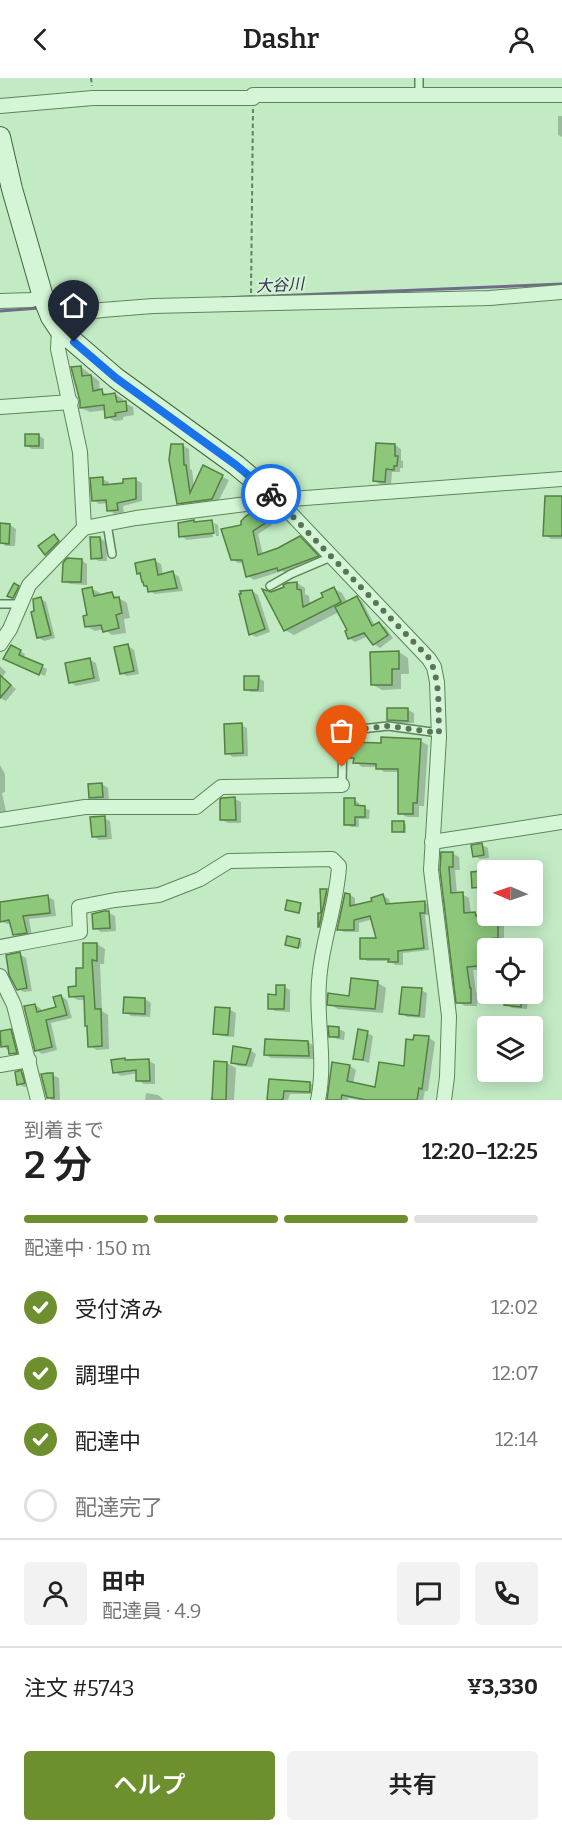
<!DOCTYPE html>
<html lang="ja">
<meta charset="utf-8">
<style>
:root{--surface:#fff;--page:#f2f2f2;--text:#222;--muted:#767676;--line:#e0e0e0;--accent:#6e8f2e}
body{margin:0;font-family:Bitter,"Noto Sans JP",serif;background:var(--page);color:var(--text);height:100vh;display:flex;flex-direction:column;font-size:22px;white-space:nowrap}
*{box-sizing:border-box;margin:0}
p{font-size:20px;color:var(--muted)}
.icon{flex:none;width:33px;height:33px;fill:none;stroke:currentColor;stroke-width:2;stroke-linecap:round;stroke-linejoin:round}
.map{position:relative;height:1022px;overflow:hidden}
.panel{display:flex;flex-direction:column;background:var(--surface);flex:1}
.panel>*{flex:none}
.needle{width:39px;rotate:272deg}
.fabs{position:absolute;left:477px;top:782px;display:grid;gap:12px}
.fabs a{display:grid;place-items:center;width:66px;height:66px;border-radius:6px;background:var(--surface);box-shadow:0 3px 15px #0003;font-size:30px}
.pin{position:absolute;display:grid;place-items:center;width:51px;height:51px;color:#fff;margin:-62px -26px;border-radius:50% 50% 50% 0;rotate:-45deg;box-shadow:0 0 6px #0007}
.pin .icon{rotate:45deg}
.courier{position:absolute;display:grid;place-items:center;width:60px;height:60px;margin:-30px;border:4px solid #1a73e8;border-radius:50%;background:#fff;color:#222;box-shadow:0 2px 8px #0007}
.head em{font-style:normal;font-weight:600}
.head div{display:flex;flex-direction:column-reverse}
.head{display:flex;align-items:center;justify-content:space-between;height:102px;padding:0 24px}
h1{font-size:39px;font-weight:600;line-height:45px}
.bar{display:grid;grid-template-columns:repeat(4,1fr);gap:9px 6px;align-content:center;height:72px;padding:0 24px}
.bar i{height:8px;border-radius:4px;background:var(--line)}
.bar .selected{background:var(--accent)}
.bar p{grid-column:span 4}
.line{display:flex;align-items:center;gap:15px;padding:0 24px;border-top:2px solid var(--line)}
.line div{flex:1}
.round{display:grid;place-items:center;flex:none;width:63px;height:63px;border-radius:6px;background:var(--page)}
ol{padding:0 24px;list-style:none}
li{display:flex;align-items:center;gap:18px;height:66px}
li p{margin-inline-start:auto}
li .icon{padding:6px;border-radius:50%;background:var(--accent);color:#fff;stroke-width:4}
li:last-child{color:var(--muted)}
li i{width:33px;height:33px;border:3px solid var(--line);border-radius:50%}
.primary-button{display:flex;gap:12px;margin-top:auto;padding:12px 24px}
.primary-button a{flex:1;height:69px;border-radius:6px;background:var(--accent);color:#fff;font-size:24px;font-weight:600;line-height:69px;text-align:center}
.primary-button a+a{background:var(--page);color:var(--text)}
header{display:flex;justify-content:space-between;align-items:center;height:78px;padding:0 24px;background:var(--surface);font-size:27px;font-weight:600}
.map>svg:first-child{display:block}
.shadow{fill:#0003}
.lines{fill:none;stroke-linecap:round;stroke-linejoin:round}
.stream{stroke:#6f6c8b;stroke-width:3}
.building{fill:#8cc77a;stroke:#528142;stroke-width:1.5}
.lane-casing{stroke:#5f845a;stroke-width:10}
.street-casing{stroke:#5f845a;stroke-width:16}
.secondary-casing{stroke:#43653d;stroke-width:22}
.path{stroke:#5f845a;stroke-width:2;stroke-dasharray:4.5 3;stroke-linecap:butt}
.lane{stroke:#d4f6d6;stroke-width:7}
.street{stroke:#d4f6d6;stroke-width:14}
.secondary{stroke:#d4f6d6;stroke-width:20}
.done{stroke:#597458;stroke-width:6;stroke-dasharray:0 10.8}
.route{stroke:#1a73e8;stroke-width:8}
.labels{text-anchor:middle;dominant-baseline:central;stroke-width:4.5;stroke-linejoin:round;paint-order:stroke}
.water-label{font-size:16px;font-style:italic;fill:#382e53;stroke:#d1f3d3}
</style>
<header><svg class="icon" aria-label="back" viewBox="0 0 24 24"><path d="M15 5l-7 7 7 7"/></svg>Dashr<svg class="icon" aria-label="person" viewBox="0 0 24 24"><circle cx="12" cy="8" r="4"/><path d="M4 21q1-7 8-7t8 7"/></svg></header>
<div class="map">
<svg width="562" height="1022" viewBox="0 0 562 1022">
<rect width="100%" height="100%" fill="#c2ebc4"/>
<g class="shadow">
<path d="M558,38H562V59L558,57Z"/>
<path d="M81,289L99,303L100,313L109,317L115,316L123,321L124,325L133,329L134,337L123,339V342L115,343L107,339L106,332L90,334L81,330Z"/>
<path d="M38,357L44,361V371H32L26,367Z"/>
<path d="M182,367L189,371L190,391L192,392L194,409L203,389L229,402L218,424L184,428L178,425Z"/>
<path d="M395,367L401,371V382L403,383V390H400V394H392L391,407L380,406L374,403Z"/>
<path d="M102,401L109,404V408L124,406L136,402L142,405V423L123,428L124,435L115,436L108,432V425L99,426L93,422Z"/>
<path d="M562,420V461H551L545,457Z"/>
<path d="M260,435L267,438L272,447L258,456L263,477L300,460L306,464L323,482L286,495L282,493L254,502L248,498L245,485H238L232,481L243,449Z"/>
<path d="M193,443L212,444L218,447L219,458H216L214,445H211L213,459L187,462L181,458Z"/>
<path d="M10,447L16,451L15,468H6L0,464Z"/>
<path d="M54,458L64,467L52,479L46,476L40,468Z"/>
<path d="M100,460L106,464L107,483H99L93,480Z"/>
<path d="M81,482L87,486V507L70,506L64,503Z"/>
<path d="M155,483L161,486L163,497L173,495L179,499L183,513L155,516L149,513L142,497L138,495Z"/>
<path d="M297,505L305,510V516L309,518L310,527L325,519L333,510L342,515L347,524L357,520L362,523L375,548L379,546L385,549L393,560L380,570L374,566L368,558L355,564L349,560V553L339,534L294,557L285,552L271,515Z"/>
<path d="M14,507L21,511L16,521L10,518Z"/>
<path d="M92,511L100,515L101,518L112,516L127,525L130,540L124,541L126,555L112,557L104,551L95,553L86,548Z"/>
<path d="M252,513L258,517L270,554L256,559L250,556Z"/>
<path d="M41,521L46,524L55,560L44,563L39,560L36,534Z"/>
<path d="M128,568L134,572L139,596L127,598L121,595Z"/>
<path d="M12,569L25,576L23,580L47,591L45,598L10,584Z"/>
<path d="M399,574L408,580L409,596H401V611L382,612L372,606Z"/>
<path d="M90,582L96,585L100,603L76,608L70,604Z"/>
<path d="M0,588L6,594L2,599L16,611L6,623L0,620Z"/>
<path d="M258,600L264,603V614H251L245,611Z"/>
<path d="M408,632L414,635V645H394L388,641Z"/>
<path d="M241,647L247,650L248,678L233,679L227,675Z"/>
<path d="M420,663L428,667L424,728H419V739H407L400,735V694H384L377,689H362L350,679L382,667Z"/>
<path d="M0,687L5,696V714L2,715L6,733L0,734Z"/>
<path d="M102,706L108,710L109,722L97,723L91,719Z"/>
<path d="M235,721L241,724V745H228L222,742Z"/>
<path d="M354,722L359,725V729L370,732L369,741H359V749H351L346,746Z"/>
<path d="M104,740L110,743L112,761L99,762L93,758Z"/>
<path d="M403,744L406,746V755L394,753Z"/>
<path d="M482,767L488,770L489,780L480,781L474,778Z"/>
<path d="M452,775L459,779L460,792H455L457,816H462L469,820L471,836L475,835L482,840L497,839L504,843V864H493L494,870H488V891L473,892L476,914L478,915L477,928H465L458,924L442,792Z"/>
<path d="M481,795L487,798V812H480L474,809Z"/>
<path d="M321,812L329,813L322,849L319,848L320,837H323Z"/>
<path d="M350,817L355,820V829L374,824L383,818L389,821L391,828L424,824L430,828V837H425L429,872L403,875V887H395L390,883H367L362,880L378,861L373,841L359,845V854H344L339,851Z"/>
<path d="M48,819L54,822L56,838L29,841L32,858L21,860L14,856L12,845L7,846L1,843L0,826Z"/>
<path d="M109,835L115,838L116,853L101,854L95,850Z"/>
<path d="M288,860L302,864L301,870L289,867Z"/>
<path d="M84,866H97L105,871L104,886H100L102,933L108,937L109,971L97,972L89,968L86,922H78L70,918L78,910L84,891Z"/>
<path d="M19,876L26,880L32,913L24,914L18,911Z"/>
<path d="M378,905L386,910L383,935L338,931L329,926L351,920Z"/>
<path d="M284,909L290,912V934L275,933L269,930Z"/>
<path d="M421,912L427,915L425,940L407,939L401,935Z"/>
<path d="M522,917L528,921L527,931L512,930L506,926Z"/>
<path d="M61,918L67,922L72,940L51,945L57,972L42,976L36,972L35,927L41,931L42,934L57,930Z"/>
<path d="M145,921L151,925L150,939L131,938L125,934Z"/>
<path d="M230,932L236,935L234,959L221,958L215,955Z"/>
<path d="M339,951L345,954L344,962L337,961L331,958Z"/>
<path d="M11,953L17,957L22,978L16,979L3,968Z"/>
<path d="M367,955L373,958L369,985L354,980Z"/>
<path d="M415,959L429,960L435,964L428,1013H425L423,1022H360L348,1020V1022H329L350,988L356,992L353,1006L376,1010L405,989Z"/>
<path d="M308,964L314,968L315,981L271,980L265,977Z"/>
<path d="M250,972L256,976L252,989L238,988L232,984Z"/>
<path d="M125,982L128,983H149L155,986V1006H144L138,1002V995L121,998L115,994Z"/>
<path d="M215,985H227L236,990L234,1022H210L211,1019H214Z"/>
<path d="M21,994L27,998L30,1008L24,1009L18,1006Z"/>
<path d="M52,997L59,1000L60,1022H52L48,1019Z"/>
<path d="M270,1003L310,1005L316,1009V1016H290L288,1022H268Z"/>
<path d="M146,1015L158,1017L164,1022H145Z"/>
</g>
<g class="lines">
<g class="stream">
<path d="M222,220L562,206"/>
<path d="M54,229L96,226"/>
<path d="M0,233L39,230"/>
</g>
</g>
<g class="building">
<path d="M81,288L82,298L91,297L93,313L102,311L103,317L115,315L117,324L126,323L127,333L115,335L116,338L105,340L104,327L80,330V323L71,289Z"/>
<rect x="25" y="356" width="14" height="12"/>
<path d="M376,365L395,366V378H398L397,388H394V392L386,391L385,404L373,403Z"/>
<path d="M171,366H183L184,387H186L190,415L203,387L223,397L212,421L177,426L169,382Z"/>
<path d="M103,399V407L123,405V401L136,400V421L117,425L118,432L107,433L106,422L92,423L90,400Z"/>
<path d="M545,418H562V458H543Z"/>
<path d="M261,433L267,444L253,453L258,477L278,470L300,458L319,478L278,493L277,490L246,499L242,482H231L221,451L241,447V443L246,438L251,435Z"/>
<path d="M194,442V444L212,442L214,455L179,459L178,445Z"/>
<path d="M0,445L10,446L9,466L0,465Z"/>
<path d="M54,456L59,463L45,477L38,468Z"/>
<path d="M90,459H100L102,480L91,481Z"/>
<path d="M67,480L82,481L81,504H62L63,485Z"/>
<path d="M155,481L158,497L173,493L177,510L148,514L147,508H144L143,504H142L140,495L137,496L135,485Z"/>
<path d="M297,504V511L301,512L303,529L323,519L321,515L334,509L341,524L284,553L262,511L271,514L284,509L283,507L287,505Z"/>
<path d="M14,505L19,508L13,520H12L7,518Z"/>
<path d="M92,509L94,518L112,514L114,520L119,519L122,535L116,537L119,550L103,554L101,547L85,549L83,538L87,537L82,511Z"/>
<path d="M252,512L265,551L249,557L239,516H241L240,513Z"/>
<path d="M357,518L372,548L379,544L388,557L373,567L364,555L348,561L345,553L347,552L335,529Z"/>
<path d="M41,519L51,557L37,560L31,534L34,533L33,521Z"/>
<path d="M128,566L134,593L120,596L114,569Z"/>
<path d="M11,567L21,572L19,577L43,587L39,597L3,581Z"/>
<path d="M399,573V591H392V607H371L370,574Z"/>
<path d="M90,580L94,600L69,605L65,585Z"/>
<path d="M0,597L11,607L0,620Z"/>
<path d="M244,598H259L258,612H244Z"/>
<path d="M387,630H408V643L387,642Z"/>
<path d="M242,645L243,675L225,676L224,646Z"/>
<path d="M381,659L421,661L417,725H413V736H398V691H376V686L353,685L354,680H348L349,664L381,665Z"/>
<path d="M102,705L103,719L89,720L88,706Z"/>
<path d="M235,719L236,742H220V721L222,720Z"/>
<path d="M344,720H355V727L365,728V739H355V747H344Z"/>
<path d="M105,738L106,758L92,759L90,739Z"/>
<rect x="392" y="743" width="12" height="11"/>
<path d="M482,765L484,777L473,779L471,767Z"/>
<path d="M441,774H453V789H449L451,815L463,814L464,835L475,834L476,838H498V860L487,861L488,887L467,889L470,910H471V925H456L440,792Z"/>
<path d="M481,793L482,809L472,810L471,794Z"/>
<path d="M320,811H327L319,849H318V835H321Z"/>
<path d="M345,815L350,816V828L372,823L371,820L383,816L386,826L425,823V835H420L424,870L398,873V884H388L389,881H360V860H376L370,838L354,842V852H337Z"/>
<path d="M48,817L50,835L23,838L27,855L13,857L9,842L0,844V824Z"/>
<path d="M287,822L301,825L299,835L285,832Z"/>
<path d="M104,833H109L110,850L93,851L92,836Z"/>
<path d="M287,858L300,861L298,870L285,867Z"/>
<path d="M83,865H97V883L92,882L95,931H101L102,968L88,969L87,948H85L84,918L69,919L68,909L76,908V890H83Z"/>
<path d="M20,874L27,910L17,912L9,897L6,877Z"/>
<path d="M351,900L378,903L375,931L327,927L328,915L349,918Z"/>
<path d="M276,907H285L284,931H268V916L276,917Z"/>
<path d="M402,909L422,910L419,938L399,936Z"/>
<path d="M506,915L522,916L521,929L504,927Z"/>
<path d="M61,917L67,937L46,942L52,969L35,973L24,928L35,926L37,934L56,929L53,919Z"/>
<path d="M124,919L145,920V936L123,935Z"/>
<path d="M215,929L230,930L228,957L213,956Z"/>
<path d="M328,948L339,949V959H329Z"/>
<path d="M11,951L17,975L9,976L8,968L1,969L0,953Z"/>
<path d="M358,951L368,953L363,982L353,981Z"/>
<path d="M414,957L429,958L422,1011L419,1010L417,1022H366L342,1017L341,1022H327L332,984L350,987L347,1003L375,1009L379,984L404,988L406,961L413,962Z"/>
<path d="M265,961L308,963L309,978L264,977Z"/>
<path d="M233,968L251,971L246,987L231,985Z"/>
<path d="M125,980V982L149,981L150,1003H136V992L113,995L111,982Z"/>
<path d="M214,983L227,984L226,1022H212Z"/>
<path d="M21,992L25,1005L17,1007L15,994Z"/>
<path d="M48,995H53L54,1020H47L41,996Z"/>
<path d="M269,1001L310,1004V1014L284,1013L283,1021L281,1022H267Z"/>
</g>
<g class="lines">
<defs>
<g id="lane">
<path d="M419,17V0"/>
<path d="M107,446L112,476"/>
<path d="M270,508L291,496L331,479"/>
<path d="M0,526H21"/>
<path d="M342,707L343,653L388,648L439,655"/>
</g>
<g id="street">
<path d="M0,28L93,20H253V17H562"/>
<path d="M0,223L31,222L43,219"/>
<path d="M51,239L102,232L153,228L490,220L562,214"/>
<path d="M59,251L58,271L80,374L84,450"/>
<path d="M0,329L71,324"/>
<path d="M278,422L429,581L434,589L437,604L439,659L431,792L449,938L447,999L444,1022"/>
<path d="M0,566L10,551L29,507L84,450L136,440L278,422L562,401"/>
<path d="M0,742L85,729H196L221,709L342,707"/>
<path d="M432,764L562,744"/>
<path d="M0,869L80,854L79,829L115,822L159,817L200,801L229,783L332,781L339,788C337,824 324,858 320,893C314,936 327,980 318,1022"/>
<path d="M0,898L14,927L38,1022"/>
<path d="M0,987L29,982"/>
</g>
<path id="secondary" d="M0,59L12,111L43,219L51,239L59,251L116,300L236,387L278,422"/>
</defs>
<use href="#lane" class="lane-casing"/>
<use href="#street" class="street-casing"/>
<use href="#secondary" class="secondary-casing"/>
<g class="path">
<path d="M91,0L92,8"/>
<path d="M251,215L253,31"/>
</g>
<use href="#lane" class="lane"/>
<use href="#street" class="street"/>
<use href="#secondary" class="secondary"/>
</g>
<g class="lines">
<path class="done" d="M271,416L429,580C441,603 438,631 439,655L388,648L343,653L342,689"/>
<path class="route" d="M74,264L116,300L236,387L271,416"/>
</g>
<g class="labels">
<g class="water-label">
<text transform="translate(280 207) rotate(-3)">大谷川</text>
</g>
</g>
</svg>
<div class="fabs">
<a><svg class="needle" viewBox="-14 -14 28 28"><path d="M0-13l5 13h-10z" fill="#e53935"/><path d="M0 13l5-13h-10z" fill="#767676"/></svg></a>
<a><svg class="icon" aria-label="locate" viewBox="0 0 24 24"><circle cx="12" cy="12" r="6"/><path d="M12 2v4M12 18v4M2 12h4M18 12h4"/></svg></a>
<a><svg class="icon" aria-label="layers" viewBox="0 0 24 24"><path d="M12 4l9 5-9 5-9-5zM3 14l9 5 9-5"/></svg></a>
</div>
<div class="pin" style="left:342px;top:689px;background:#ea580c"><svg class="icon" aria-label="bag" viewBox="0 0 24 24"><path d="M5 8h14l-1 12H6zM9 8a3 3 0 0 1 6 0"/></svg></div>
<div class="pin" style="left:74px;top:264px;background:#1f2937"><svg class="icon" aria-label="home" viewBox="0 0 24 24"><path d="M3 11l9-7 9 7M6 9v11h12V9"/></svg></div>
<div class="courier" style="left:271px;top:416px"><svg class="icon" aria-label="bike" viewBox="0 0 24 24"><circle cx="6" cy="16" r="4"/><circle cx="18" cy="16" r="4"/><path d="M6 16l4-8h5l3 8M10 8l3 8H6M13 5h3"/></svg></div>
</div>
<section class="panel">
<div class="head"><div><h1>2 分</h1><p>到着まで</p></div><em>12:20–12:25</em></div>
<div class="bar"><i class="selected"></i><i class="selected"></i><i class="selected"></i><i></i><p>配達中 · 150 m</p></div>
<ol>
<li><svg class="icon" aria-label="check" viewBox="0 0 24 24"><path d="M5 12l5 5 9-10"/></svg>受付済み<p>12:02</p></li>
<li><svg class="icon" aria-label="check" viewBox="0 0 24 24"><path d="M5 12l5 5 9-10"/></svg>調理中<p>12:07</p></li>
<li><svg class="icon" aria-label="check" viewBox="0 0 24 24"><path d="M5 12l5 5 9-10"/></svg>配達中<p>12:14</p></li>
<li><i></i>配達完了</li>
</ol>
<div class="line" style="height:108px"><a class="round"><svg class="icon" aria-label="person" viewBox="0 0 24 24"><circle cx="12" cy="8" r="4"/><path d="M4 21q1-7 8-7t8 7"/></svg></a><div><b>田中</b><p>配達員 · 4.9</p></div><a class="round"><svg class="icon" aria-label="chat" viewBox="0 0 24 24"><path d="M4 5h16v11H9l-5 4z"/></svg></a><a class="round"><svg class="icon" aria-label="phone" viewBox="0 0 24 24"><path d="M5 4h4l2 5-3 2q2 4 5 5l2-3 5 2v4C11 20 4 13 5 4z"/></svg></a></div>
<div class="line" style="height:78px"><div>注文 #5743</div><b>¥3,330</b></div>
<div class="primary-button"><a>ヘルプ</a><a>共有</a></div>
</section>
